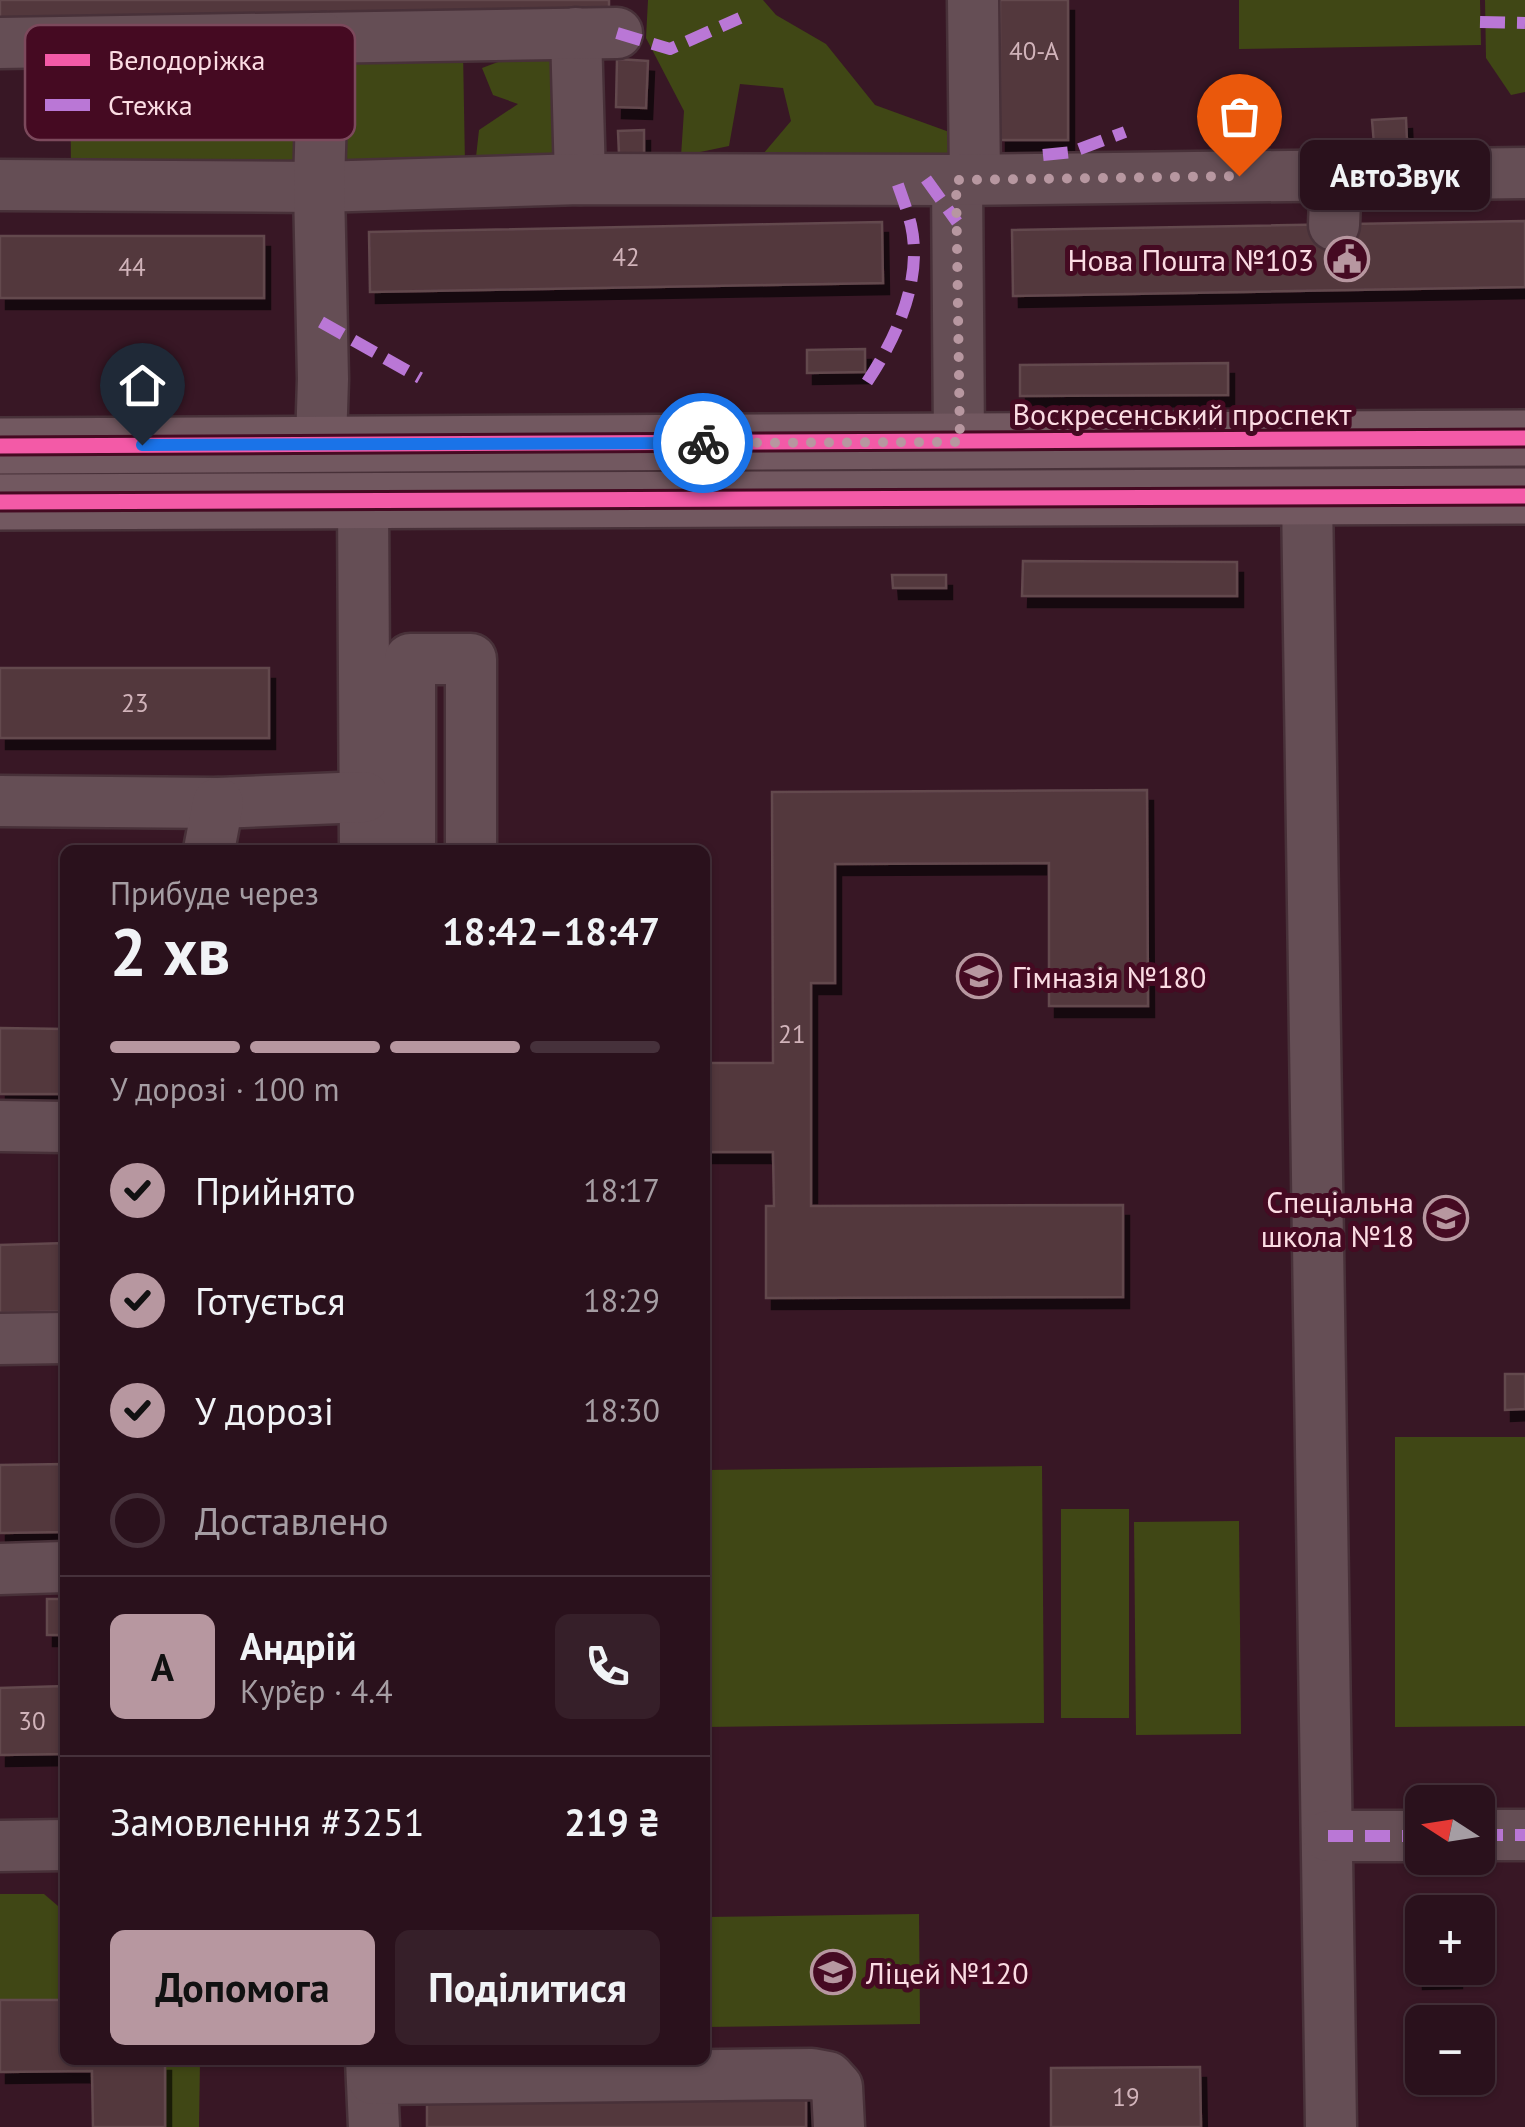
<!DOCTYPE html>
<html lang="uk">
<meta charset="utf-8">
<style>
:root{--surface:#2a111c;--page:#361f29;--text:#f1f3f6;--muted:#a59da3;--line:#46313b;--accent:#b797a0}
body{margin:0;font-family:"PT Sans",sans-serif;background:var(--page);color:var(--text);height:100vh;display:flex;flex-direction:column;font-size:38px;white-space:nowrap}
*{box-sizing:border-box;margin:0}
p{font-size:32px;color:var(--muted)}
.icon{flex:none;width:55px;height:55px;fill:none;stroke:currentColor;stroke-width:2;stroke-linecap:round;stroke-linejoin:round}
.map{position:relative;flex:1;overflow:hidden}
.side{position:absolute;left:60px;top:845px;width:650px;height:1220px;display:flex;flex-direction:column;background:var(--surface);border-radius:15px;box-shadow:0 2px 8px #0004,0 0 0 2px var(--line)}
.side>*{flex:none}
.needle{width:65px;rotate:282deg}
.controls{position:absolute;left:1405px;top:1785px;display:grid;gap:20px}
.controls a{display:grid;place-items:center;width:90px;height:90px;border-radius:15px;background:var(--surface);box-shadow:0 2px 8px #0004,0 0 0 2px var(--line);font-size:50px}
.pin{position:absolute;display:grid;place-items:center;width:85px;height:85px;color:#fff;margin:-102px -42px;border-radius:50% 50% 50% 0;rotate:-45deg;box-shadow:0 0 10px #0007}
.pin .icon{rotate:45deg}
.courier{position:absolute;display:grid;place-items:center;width:100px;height:100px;margin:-50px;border:8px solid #1a73e8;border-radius:50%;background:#fff;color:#222;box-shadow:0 2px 12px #0007}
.bubble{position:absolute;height:70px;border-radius:15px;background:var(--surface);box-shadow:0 2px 8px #0004,0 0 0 2px var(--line);font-size:32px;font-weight:800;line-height:70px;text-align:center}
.summary em{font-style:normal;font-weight:800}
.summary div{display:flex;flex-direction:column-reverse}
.summary{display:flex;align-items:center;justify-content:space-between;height:170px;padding:0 50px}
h1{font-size:65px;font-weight:800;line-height:75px}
.bar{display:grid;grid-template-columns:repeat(4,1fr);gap:15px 10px;align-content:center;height:120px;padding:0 50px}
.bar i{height:12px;border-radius:8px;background:var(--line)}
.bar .selected{background:var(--accent)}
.bar p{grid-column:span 4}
.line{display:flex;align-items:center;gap:25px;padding:0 50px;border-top:2px solid var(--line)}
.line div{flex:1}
.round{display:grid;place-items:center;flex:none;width:105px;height:105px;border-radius:15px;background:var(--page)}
ol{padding:0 50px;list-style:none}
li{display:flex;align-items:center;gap:30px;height:110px}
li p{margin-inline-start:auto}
li .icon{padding:10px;border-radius:50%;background:var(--accent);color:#111;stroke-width:4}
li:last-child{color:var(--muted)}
li i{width:55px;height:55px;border:5px solid var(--line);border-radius:50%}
.cta{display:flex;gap:20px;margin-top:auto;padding:20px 50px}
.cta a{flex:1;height:115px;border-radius:15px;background:var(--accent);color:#111;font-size:40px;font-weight:800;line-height:115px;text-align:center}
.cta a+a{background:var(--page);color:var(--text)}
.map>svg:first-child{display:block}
.green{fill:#404715}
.building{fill:#53373e;stroke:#63484e;stroke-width:2.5;filter:url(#shadow)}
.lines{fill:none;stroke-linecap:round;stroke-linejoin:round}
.minor-casing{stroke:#483139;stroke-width:55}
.major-casing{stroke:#483139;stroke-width:60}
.minor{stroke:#654e55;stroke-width:50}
.major{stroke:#725860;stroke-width:55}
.quiet{stroke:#ba77d6;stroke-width:12;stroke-dasharray:25 12;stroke-linecap:butt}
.cycleway-casing{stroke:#450a22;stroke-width:21}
.cycleway{stroke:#f35aa7;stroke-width:15}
.done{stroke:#b797a0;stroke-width:10;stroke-dasharray:0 18}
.route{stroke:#1a73e8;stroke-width:12}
.labels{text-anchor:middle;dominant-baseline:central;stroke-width:10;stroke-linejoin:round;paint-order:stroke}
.number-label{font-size:25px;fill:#d1b3ba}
.poi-label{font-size:30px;fill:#fbdce3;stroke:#450a22;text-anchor:end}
.street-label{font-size:30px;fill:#fbdce3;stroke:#450a22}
.key{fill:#450a22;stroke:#7c495c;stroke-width:2.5}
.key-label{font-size:28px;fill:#fbdce3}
</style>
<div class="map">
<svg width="1525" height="2127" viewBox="0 0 1525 2127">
<defs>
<filter id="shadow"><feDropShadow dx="6" dy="11" stdDeviation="0" flood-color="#0009"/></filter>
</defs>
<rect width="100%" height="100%" fill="#381725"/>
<g class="green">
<path d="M648,0H763L776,15L826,44L875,105L952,133L963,163L758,160L791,121L783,88L740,84L729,146L681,156L684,111L646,38Z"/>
<path d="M1239,0H1480L1481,45L1239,49Z"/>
<path d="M1485,0H1525V92L1511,95L1486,58Z"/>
<path d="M538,47L565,50L571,133L547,163L475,166L479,130L518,104L493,95L482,68Z"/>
<path d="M294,50V168L71,170L70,52Z"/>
<path d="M463,51L465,165L335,167L334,53Z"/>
<path d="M1395,1437H1525V1726L1395,1727Z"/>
<path d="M1042,1466L1044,1723L705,1727V1470Z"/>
<rect x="1061" y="1509" width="68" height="209"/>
<path d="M1239,1521L1241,1734L1136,1735L1134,1522Z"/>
<path d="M0,1894H44L65,1912V2000H0Z"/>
<path d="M919,1914L920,2024L705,2027V1917Z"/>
<path d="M165,2060H200L199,2127H165Z"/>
</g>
<g class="building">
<path d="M0,0H609V16L0,27Z"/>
<rect x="1000" y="0" width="68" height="140"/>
<path d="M617,59L648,61L646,108L616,107Z"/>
<path d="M1406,118L1407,142L1374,144L1372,120Z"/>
<path d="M644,130V154H619L618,131Z"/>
<path d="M1525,221V287L1013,296L1012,230Z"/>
<path d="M882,222L883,283L370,292L369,232Z"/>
<rect x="0" y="236" width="264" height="62"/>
<path d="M865,349V372L807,373V350Z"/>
<path d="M1228,363V395L1020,396V365Z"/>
<path d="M1023,561L1237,562V596H1022Z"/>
<path d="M892,575H946V588H893Z"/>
<rect x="0" y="668" width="269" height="70"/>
<path d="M1147,790L1148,1006H1049V863L835,864V983H811V1206L1123,1205V1297L766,1298V1206H774L773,1152H705V1063H773L772,792Z"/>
<path d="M0,1028L65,1029V1094H0Z"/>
<path d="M65,1243V1311L0,1313V1245Z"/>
<path d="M1505,1374H1525V1409L1505,1410Z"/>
<path d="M65,1464V1532L0,1533V1465Z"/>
<rect x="47" y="1599" width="18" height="36"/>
<path d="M65,1686V1754L0,1755V1688Z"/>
<path d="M1416,1953H1422V1968H1456V1977L1417,1978Z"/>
<path d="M0,2000H65V2060H165V2127H93L92,2071L0,2072Z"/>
<path d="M1200,2067L1201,2127H1051V2068Z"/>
<path d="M806,2091V2127H427V2095Z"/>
</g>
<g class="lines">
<defs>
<g id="minor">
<path d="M973,0L975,180"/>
<path d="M576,33L580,179"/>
<path d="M0,43L617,33"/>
<path d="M957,180L959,442"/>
<path d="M0,185L319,187L580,179L957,180L1525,173"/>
<path d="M1334,225L1336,175"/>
<path d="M321,443L323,379L319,187L323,38"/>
<path d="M1307,496L1331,2127"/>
<path d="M363,499L365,850"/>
<path d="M0,801L218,803L364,797"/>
<path d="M209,850L218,803"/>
<path d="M410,850V659H471V850"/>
<path d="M0,1126L65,1127"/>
<path d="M0,1339L65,1338"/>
<path d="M0,1569L65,1567"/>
<path d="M1478,1835H1525"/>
<path d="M1328,1836H1422"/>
<path d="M0,1846L65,1845"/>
<path d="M371,2060L374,2127"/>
<path d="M373,2079L812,2074L828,2077L837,2087L839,2127"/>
</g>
<g id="major">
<path d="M0,446L1525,438"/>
<path d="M0,502L1525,496"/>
</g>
</defs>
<use href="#minor" class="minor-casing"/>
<use href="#major" class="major-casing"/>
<use href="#minor" class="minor"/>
<use href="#major" class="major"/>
<g class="quiet">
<path d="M1480,22L1525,23"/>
<path d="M617,33L670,49L740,18"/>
<path d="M1043,155L1072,152L1125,132"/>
<path d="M926,179L957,222"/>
<path d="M321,322L420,378"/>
<path d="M867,382C897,337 923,279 911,225C907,209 901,194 896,179"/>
<path d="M1478,1835H1525"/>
<path d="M1328,1836H1422"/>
</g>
<defs>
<g id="cycleway">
<path d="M0,446L1525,438"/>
<path d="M0,502L1525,496"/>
</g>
</defs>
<use href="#cycleway" class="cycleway-casing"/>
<use href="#cycleway" class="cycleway"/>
</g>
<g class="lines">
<path class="done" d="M703,443L960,442L956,180L1239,176"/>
<path class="route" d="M142,445L703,443"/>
</g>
<defs>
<symbol id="civic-ring" viewBox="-11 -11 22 22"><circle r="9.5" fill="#450a22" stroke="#b797a0" stroke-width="1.5"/><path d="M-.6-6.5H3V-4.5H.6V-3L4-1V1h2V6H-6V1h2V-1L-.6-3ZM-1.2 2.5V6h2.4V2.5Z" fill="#b797a0"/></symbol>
<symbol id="school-ring" viewBox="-11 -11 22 22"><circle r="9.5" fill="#450a22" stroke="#b797a0" stroke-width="1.5"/><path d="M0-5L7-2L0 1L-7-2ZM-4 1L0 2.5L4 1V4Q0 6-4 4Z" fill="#b797a0"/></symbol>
</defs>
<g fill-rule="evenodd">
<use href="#civic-ring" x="1322" y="234" width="50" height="50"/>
<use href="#school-ring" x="954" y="951" width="50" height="50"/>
<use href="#school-ring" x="1421" y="1193" width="50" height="50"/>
<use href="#school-ring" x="808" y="1947" width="50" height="50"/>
</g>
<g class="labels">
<g class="number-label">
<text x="1034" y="51">40-А</text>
<text x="626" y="257">42</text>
<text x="132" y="267">44</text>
<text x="135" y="703">23</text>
<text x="792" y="1034">21</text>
<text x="32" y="1721">30</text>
<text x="1126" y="2097">19</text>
</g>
<g class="poi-label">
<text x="1314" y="259">Нова Пошта №103</text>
<text x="1012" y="976" text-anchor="start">Гімназія №180</text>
<text x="1414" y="1201">Спеціальна<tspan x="1414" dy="34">школа №18</tspan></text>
<text x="866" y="1972" text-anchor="start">Ліцей №120</text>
</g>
<g class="street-label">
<text x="1182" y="413">Воскресенський проспект</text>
</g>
</g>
<rect x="25" y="25" width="330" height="115" rx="15" class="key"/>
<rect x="45" y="54" width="45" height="12" fill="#f35aa7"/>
<rect x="45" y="99" width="45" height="12" fill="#ba77d6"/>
<g class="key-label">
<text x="108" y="70">Велодоріжка</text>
<text x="108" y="115">Стежка</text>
</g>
</svg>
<div class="controls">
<a><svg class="needle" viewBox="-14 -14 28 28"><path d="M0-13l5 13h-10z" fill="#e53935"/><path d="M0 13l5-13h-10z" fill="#a59da3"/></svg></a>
<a>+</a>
<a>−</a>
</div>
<div class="pin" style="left:1239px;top:176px;background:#ea580c"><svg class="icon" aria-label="bag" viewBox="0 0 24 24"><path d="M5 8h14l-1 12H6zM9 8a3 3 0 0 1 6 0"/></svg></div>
<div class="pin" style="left:142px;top:445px;background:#1f2937"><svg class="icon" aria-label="home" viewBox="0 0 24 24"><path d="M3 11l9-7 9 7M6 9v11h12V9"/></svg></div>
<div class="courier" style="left:703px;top:443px"><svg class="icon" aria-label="bike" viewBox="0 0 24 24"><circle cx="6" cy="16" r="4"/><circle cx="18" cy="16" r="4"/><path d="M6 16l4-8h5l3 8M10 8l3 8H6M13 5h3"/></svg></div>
<div class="bubble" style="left:1300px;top:140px;width:190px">АвтоЗвук</div>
<section class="side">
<div class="summary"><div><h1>2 хв</h1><p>Прибуде через</p></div><em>18:42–18:47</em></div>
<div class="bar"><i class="selected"></i><i class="selected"></i><i class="selected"></i><i></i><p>У дорозі · 100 m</p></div>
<ol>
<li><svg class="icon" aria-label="check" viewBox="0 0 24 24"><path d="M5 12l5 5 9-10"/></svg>Прийнято<p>18:17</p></li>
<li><svg class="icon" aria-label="check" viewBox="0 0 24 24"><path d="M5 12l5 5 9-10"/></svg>Готується<p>18:29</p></li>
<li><svg class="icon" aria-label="check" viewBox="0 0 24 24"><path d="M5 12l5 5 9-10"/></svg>У дорозі<p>18:30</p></li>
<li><i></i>Доставлено</li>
</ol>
<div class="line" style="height:180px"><b class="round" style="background:var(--accent);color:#111">А</b><div><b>Андрій</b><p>Кур’єр · 4.4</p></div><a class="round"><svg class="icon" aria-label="phone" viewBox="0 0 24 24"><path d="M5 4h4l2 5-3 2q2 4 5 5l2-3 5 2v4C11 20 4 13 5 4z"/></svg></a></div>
<div class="line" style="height:130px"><div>Замовлення #3251</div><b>219 ₴</b></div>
<div class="cta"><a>Допомога</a><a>Поділитися</a></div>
</section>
</div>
